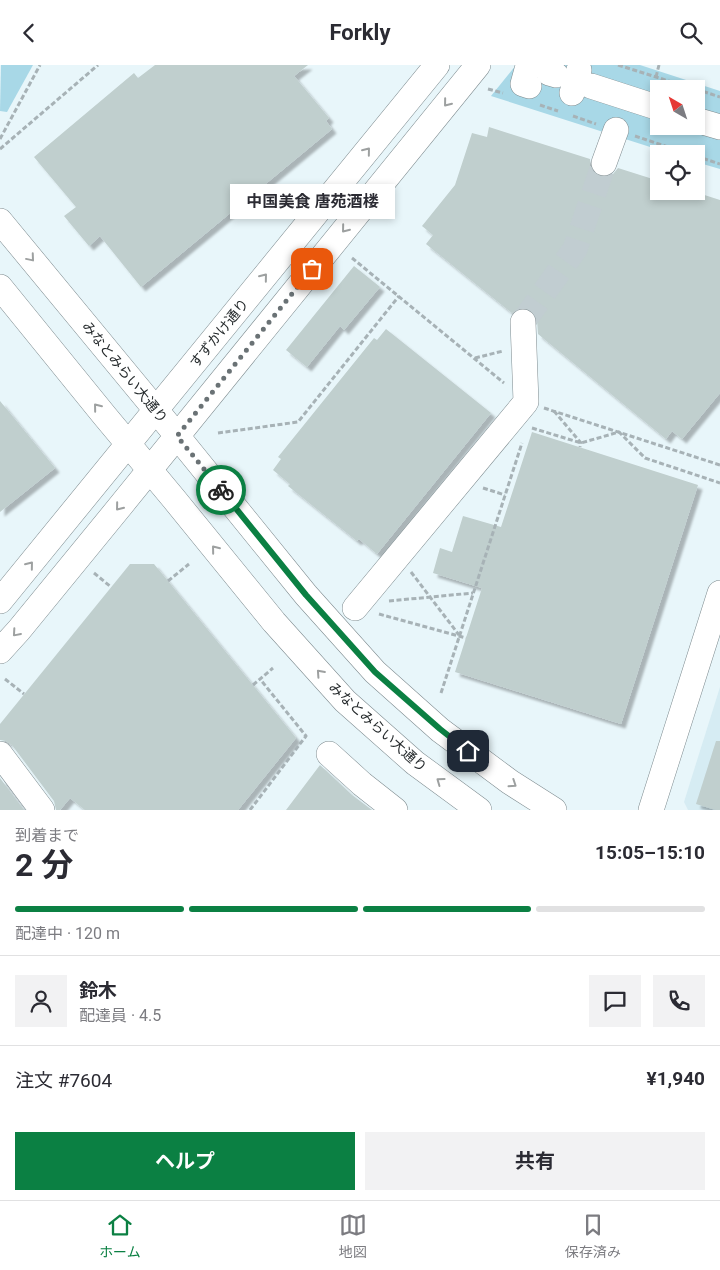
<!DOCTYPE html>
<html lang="ja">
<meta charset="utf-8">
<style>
:root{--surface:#fff;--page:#f2f2f3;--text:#2b2b33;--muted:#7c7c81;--line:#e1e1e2;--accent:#0b8043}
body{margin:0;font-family:Roboto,"Noto Sans JP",sans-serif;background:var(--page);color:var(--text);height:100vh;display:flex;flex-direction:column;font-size:19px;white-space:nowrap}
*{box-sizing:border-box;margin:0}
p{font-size:16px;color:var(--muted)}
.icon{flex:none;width:28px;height:28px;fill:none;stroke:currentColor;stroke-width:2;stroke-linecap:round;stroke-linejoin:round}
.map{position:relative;height:745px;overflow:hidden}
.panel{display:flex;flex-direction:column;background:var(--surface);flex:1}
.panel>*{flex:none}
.needle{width:32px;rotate:321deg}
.controls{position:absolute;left:650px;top:15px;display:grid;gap:10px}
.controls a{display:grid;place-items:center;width:55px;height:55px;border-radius:0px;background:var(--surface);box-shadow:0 2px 8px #0003;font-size:25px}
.pin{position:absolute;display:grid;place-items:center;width:42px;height:42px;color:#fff;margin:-21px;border-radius:10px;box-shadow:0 2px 8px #0006}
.courier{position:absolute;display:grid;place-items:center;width:50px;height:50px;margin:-25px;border:4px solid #0b8043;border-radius:50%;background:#fff;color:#222;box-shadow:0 1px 6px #0007}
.bubble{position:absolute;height:35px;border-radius:0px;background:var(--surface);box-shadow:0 2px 8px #0003;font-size:16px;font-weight:700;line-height:35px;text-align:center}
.summary em{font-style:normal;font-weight:700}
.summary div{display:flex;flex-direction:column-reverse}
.summary{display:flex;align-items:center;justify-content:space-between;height:85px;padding:0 15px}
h1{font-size:32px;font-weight:700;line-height:38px}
.bar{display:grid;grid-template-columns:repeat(4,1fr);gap:8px 5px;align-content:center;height:60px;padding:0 15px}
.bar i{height:6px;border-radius:4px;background:var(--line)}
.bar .on{background:var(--accent)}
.bar p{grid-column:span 4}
.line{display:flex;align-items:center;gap:12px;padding:0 15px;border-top:1px solid var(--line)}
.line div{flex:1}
.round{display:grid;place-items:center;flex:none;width:52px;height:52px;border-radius:0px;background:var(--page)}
.button{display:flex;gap:10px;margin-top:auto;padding:10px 15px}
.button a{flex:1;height:58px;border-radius:0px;background:var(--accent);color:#fff;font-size:20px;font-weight:700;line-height:58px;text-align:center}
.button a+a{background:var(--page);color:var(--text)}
header{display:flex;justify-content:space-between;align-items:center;height:65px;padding:0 15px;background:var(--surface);font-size:22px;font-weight:700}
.tabs{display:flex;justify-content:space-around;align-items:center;height:70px;border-top:1px solid var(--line);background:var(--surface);font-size:14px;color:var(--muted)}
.tabs a{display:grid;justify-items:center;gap:2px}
.tabs .on{color:var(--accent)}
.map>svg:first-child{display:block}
.built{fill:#d6ecf3}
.green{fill:#a8d8e7;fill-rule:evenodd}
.building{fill:#c0cfce;filter:url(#shadow)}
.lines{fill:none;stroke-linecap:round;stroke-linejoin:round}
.minor-tunnel{stroke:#c1cdd1;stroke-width:25;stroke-dasharray:25 12;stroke-linecap:butt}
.minor-casing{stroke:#7e8b8f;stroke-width:26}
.path{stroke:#a7b2b6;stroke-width:3;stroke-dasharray:5 2.5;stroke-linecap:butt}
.minor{stroke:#fff;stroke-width:25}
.oneway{stroke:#9da0a0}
.done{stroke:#6a7275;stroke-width:5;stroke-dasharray:0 9}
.route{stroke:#0b8043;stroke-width:6}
.labels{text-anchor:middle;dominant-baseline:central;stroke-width:4;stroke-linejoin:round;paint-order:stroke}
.street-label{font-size:14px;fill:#262b2d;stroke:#fff}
</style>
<header><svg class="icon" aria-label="back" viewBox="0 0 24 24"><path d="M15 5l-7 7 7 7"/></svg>Forkly<svg class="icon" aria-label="search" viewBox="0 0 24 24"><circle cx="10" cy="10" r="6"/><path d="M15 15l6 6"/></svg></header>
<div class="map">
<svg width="720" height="745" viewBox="0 0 720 745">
<defs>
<filter id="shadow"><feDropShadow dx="4.5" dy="4.5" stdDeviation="1" flood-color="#0004"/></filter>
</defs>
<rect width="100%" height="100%" fill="#e8f6fa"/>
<path class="built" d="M720,622V745H688L684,737Z"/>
<g class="green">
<path d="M1,0H33L7,47L0,46Z"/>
<path d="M516,0H640L720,26V104L696,97V89H672L491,31ZM659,24H696V61H659Z"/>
</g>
<g class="building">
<path d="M155,0H308L294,11L329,53L326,56L332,64L141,222L100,171L89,181L64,151L76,142L34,92L134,8L138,13Z"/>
<path d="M489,62L590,94V101L593,107L600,112H607L613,109L618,103L659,116V126H692L720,135V328L682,374L672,366L666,374L538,269L537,256L535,250L530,245L522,243L516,245L512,248L426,179L433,170L422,161L455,120L472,68L487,72Z"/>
<path d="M354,201L380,222L344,265L340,261L307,302L286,285Z"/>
<path d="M386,264L491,348L377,489L359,474L357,476L288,421L290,419L273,405L281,394L278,392L374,273L377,275Z"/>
<path d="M0,336L55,403L0,447Z"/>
<path d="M532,367L698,420L621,659L455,607L482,523L433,508L440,483L452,487L463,451L501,462Z"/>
<path d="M130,499H154L296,673L238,745H85L70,733L60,745H56L54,736L12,680L6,676L0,675V659Z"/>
<path d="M716,676H720V745H716L696,739Z"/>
<path d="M320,700L352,730L372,745H286Z"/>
<path d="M0,713L24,745H0Z"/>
</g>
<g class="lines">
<path class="minor-tunnel" d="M523,257L575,184L604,98"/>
<defs>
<g id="minor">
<path d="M528,1L523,19L529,21"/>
<path d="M549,8L556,10"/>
<path d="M591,21L659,43"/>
<path d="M572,28L579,5"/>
<path d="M696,55L720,62"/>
<path d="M604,98L616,65"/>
<path d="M0,156L156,345L306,530L375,607L440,665L510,717L554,745"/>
<path d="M0,222L104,350L174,434L274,557L345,636L415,698L479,745"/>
<path d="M0,536L437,0"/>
<path d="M355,543L526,337L523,257"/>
<path d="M0,586L19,565L122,439L478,0"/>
<path d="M0,689L42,745"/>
<path d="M329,689L362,719L395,745"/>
<path d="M651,745L720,528"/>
</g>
</defs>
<use href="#minor" class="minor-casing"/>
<g class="path">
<path d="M618,0L694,24"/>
<path d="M656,12L659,0"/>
<path d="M488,24L503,28"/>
<path d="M696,24L720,32"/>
<path d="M540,40L558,46"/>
<path d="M573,51L596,59"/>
<path d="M635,71L689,89"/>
<path d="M0,74L40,0"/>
<path d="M0,84L98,0"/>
<path d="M696,91L720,99"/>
<path d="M352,193L504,318"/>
<path d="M475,293L503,286"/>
<path d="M544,343L720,400"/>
<path d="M554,346L581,378L580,382"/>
<path d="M532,363L581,378L619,367L645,393L720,418"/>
<path d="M218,368L298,357L399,231"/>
<path d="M483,423L505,430"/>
<path d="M411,507L459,570"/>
<path d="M94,508L111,522"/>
<path d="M168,516L189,499"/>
<path d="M389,536L473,528"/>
<path d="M379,549L466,573"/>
<path d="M5,614L24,629"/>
<path d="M253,620L273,603"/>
<path d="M441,628L522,378"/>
<path d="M250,745L306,671L260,614"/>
</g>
<use href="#minor" class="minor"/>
</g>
<defs><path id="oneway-chevron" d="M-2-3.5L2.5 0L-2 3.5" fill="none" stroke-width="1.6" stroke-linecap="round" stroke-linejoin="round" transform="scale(1.25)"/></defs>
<g class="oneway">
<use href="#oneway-chevron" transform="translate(447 38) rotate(129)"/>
<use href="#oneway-chevron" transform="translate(367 86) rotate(-51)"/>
<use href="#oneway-chevron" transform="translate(345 164) rotate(129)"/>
<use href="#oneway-chevron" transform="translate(31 193) rotate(50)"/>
<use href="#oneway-chevron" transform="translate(264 212) rotate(-51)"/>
<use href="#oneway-chevron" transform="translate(97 342) rotate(-129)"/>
<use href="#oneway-chevron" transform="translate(119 442) rotate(129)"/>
<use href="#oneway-chevron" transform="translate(215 484) rotate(-129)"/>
<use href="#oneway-chevron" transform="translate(30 500) rotate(-51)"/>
<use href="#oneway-chevron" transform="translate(16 568) rotate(131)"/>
<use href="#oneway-chevron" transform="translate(320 608) rotate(-132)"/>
<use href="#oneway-chevron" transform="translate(440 716) rotate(-144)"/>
<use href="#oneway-chevron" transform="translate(513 719) rotate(34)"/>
</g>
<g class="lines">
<path class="done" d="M221,425L177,371L312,204"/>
<path class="route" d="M221,425L306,530L375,607L440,664L468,686"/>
</g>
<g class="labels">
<g class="street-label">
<text transform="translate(219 268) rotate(-51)">すずかけ通り</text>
<text transform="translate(125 307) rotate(51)">みなとみらい大通り</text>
<text transform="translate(378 662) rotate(42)">みなとみらい大通り</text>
</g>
</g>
</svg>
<div class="controls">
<a><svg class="needle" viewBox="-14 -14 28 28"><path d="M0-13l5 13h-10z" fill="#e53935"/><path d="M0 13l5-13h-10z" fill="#7c7c81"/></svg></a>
<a><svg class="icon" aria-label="locate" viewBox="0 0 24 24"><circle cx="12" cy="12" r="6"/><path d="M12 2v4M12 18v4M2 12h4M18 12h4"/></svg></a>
</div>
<div class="pin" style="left:312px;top:204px;background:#ea580c"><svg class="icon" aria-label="bag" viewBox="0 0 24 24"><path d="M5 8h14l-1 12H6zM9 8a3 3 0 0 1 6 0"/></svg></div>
<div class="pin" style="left:468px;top:686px;background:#1f2937"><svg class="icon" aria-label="home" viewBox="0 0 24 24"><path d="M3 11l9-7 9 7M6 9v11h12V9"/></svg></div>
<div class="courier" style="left:221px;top:425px"><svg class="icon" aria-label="bike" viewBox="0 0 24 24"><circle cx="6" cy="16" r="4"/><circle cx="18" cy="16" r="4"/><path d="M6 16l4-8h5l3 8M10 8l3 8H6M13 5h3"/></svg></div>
<div class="bubble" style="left:230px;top:119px;width:165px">中国美食 唐苑酒楼</div>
</div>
<section class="panel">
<div class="summary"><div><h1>2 分</h1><p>到着まで</p></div><em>15:05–15:10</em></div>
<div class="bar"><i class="on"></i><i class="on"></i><i class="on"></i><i></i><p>配達中 · 120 m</p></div>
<div class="line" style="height:90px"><a class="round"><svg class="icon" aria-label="person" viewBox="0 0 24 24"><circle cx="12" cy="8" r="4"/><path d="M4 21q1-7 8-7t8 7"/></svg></a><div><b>鈴木</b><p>配達員 · 4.5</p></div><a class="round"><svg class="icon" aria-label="chat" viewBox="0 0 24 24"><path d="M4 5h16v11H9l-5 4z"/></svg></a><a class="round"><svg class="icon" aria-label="phone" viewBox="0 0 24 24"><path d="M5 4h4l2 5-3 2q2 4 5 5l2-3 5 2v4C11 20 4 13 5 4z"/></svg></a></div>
<div class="line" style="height:65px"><div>注文 #7604</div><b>¥1,940</b></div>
<div class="button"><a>ヘルプ</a><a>共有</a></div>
</section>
<nav class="tabs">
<a class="on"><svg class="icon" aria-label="home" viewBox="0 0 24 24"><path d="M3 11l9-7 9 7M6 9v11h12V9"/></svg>ホーム</a>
<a><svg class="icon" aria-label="map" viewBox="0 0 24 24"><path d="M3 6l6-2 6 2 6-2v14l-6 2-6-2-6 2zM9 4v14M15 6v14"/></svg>地図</a>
<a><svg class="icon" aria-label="saved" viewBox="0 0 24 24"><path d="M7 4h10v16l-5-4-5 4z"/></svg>保存済み</a>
</nav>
